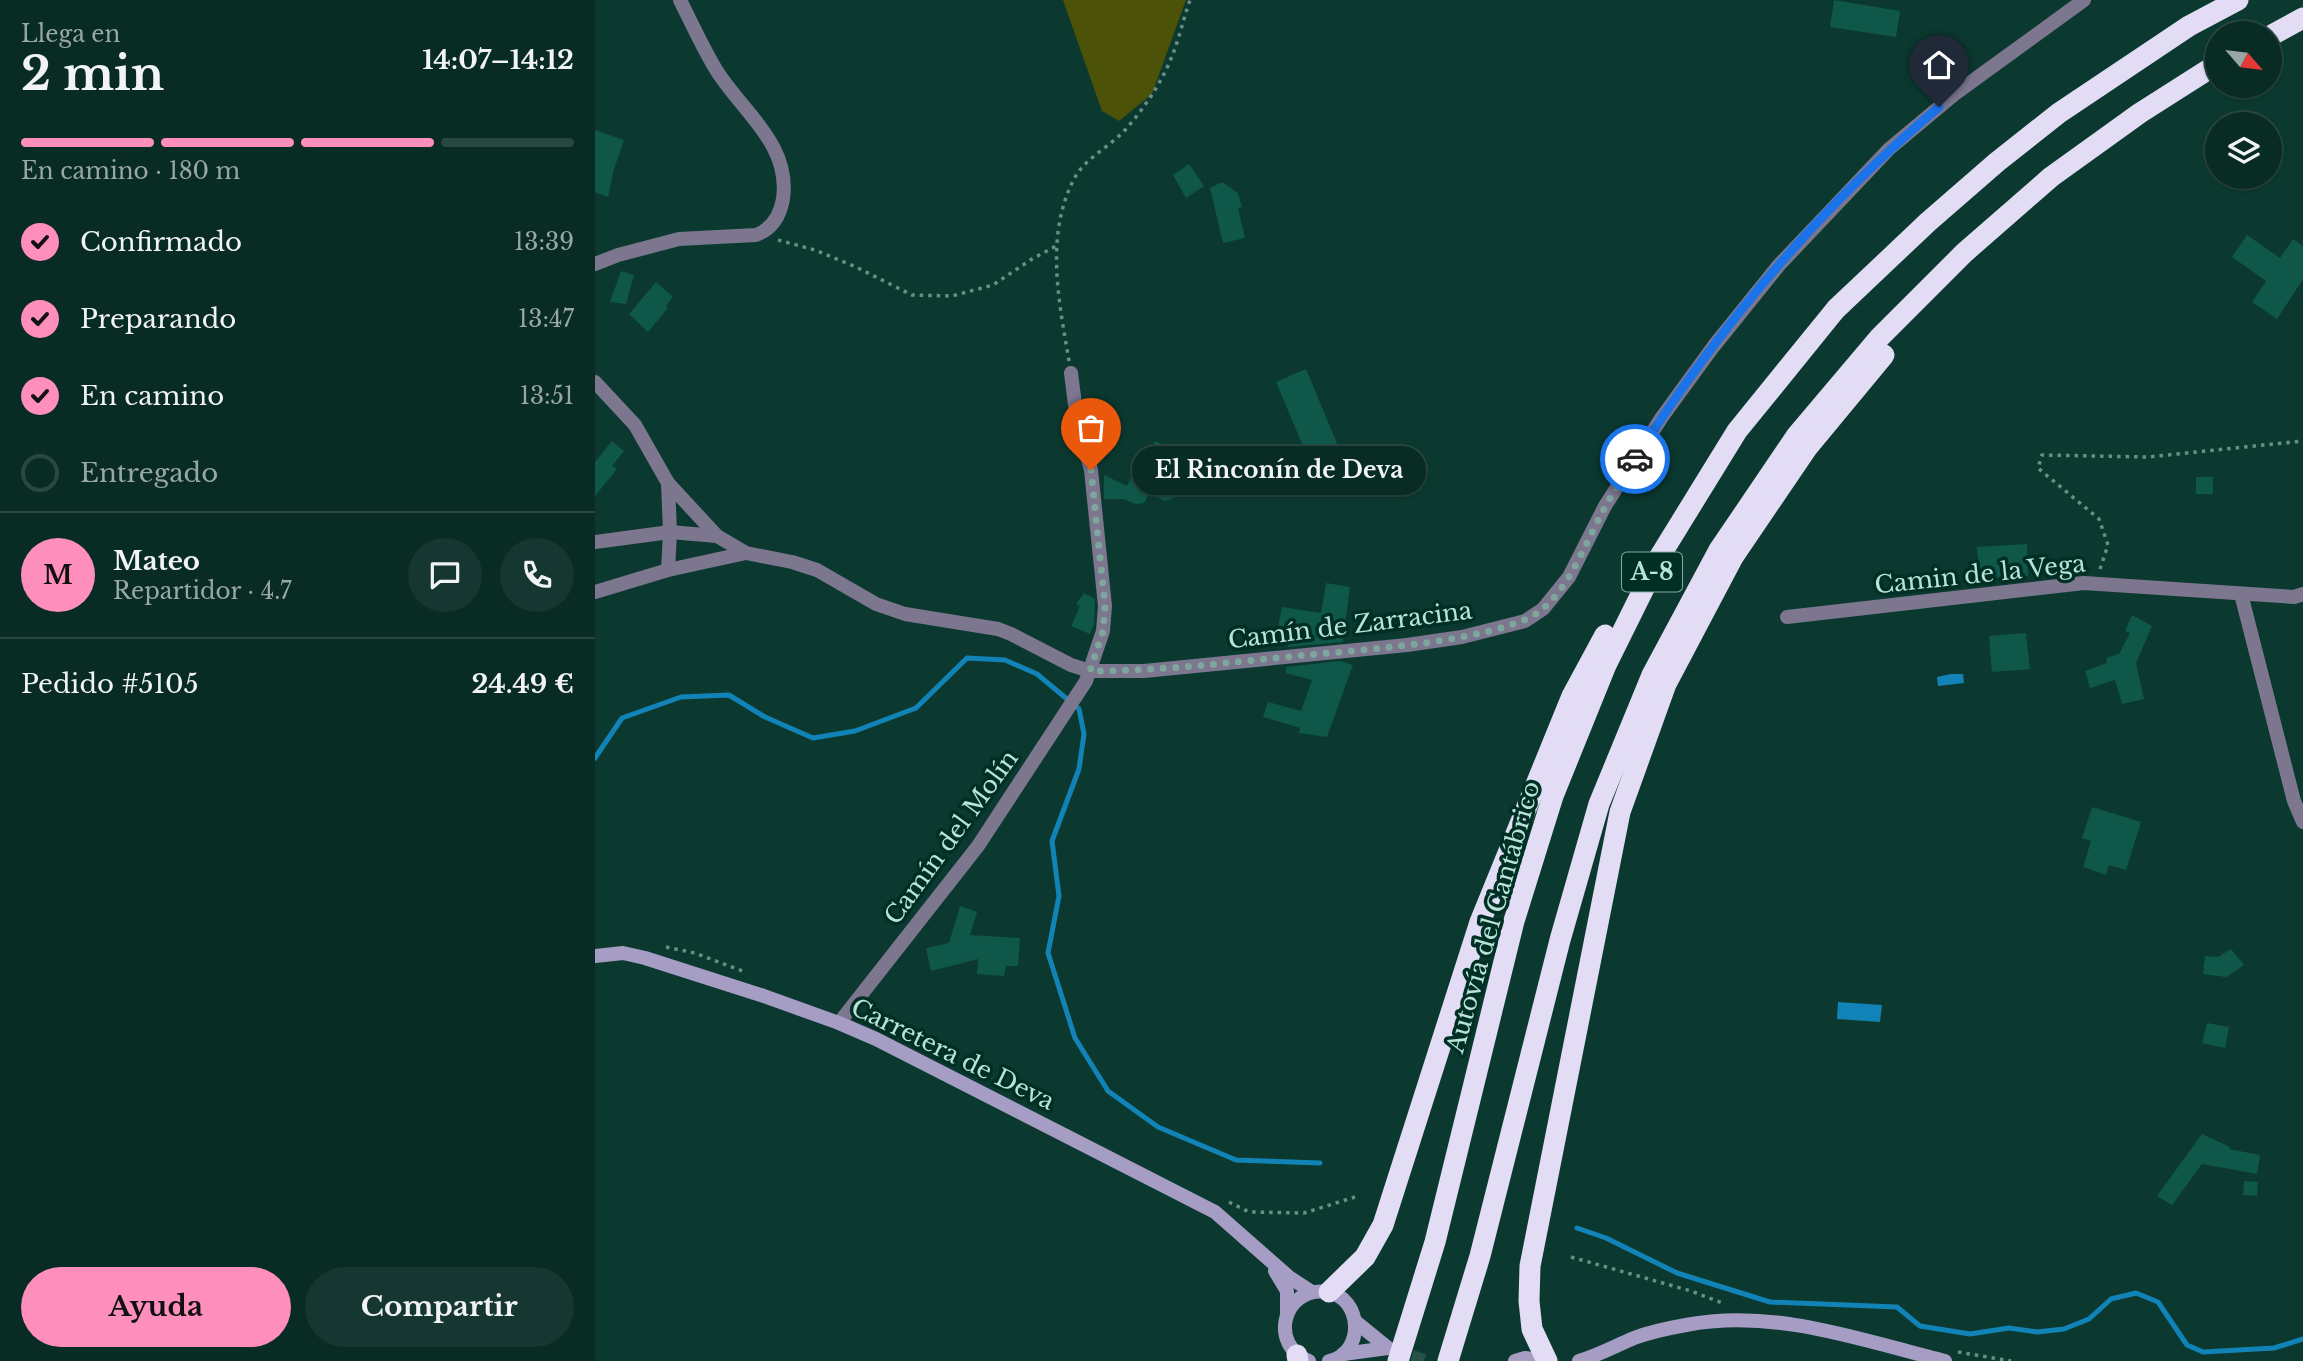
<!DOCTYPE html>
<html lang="es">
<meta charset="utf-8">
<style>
:root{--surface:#082b24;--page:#163731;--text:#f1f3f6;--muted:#98a7a6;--line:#294741;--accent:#fe8ebb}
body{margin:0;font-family:"Libre Baskerville",serif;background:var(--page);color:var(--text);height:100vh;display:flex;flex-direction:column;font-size:26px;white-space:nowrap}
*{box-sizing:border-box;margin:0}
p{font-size:23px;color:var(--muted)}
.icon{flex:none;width:38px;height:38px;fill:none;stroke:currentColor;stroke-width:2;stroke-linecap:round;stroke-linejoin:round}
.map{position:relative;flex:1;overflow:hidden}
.side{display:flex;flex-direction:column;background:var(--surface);width:595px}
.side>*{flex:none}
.needle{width:46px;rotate:118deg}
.controls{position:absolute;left:1610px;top:21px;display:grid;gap:14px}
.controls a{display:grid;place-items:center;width:77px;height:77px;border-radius:50%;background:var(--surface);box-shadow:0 2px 5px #0004,0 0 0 2px var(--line);font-size:35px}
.pin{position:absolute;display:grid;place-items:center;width:60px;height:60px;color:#fff;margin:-72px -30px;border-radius:50% 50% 50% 0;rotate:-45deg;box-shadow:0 0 7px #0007}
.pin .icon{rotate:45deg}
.courier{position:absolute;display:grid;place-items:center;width:70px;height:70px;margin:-35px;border:5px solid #1a73e8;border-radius:50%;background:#fff;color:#222;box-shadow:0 2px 9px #0007}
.bubble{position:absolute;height:49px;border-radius:24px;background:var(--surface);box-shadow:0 2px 5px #0004,0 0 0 2px var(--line);font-size:23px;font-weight:800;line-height:49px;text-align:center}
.head em{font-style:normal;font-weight:800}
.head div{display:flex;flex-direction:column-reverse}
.head{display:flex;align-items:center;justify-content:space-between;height:119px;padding:0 21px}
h1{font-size:46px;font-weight:800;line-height:52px}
.bar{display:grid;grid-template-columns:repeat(4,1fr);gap:10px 7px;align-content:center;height:84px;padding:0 21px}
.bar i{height:9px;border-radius:5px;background:var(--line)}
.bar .on{background:var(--accent)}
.bar p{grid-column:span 4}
.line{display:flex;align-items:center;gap:18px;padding:0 21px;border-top:2px solid var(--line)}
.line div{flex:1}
.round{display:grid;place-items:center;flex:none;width:74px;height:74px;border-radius:37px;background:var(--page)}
ol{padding:0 21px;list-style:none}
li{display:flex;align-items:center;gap:21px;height:77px}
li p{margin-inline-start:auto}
li .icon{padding:7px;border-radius:50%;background:var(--accent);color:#111;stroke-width:4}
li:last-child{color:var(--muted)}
li i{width:38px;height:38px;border:4px solid var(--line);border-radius:50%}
.cta{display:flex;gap:14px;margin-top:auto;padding:14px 21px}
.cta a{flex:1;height:80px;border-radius:42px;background:var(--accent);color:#111;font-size:28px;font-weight:800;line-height:80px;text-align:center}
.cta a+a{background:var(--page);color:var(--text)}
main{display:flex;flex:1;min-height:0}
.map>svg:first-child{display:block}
.green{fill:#4c5308}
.water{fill:#1283b6}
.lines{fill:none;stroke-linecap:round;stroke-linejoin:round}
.stream{stroke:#1283b6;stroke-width:5}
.building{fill:#0f5749}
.secondary-tunnel{stroke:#255249;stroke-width:14;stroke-dasharray:14 7;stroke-linecap:butt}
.path{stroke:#669086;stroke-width:3.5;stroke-dasharray:3.5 5;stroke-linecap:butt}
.street{stroke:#7c768f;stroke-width:14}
.secondary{stroke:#a69dc5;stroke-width:14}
.highway{stroke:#e2dcf5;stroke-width:21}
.done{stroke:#7da79c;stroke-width:7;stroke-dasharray:0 12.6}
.route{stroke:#1a73e8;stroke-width:9}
.labels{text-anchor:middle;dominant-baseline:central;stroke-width:7;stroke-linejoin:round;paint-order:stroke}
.shield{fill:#002f26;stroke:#83aca1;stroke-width:2}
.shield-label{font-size:23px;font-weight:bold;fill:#bbe2d6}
.street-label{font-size:24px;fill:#bbe2d6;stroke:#002f26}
</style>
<main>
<section class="side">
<div class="head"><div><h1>2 min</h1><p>Llega en</p></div><em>14:07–14:12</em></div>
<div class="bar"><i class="on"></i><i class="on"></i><i class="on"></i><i></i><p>En camino · 180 m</p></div>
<ol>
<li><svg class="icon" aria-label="check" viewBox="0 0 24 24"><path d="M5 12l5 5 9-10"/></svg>Confirmado<p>13:39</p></li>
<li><svg class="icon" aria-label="check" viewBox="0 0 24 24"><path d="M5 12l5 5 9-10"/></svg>Preparando<p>13:47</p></li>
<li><svg class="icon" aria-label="check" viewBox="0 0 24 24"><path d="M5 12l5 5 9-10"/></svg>En camino<p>13:51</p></li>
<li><i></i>Entregado</li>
</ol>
<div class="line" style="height:126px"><b class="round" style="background:var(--accent);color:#111">M</b><div><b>Mateo</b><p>Repartidor · 4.7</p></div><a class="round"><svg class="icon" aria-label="chat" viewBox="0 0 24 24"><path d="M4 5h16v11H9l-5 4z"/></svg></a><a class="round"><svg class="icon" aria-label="phone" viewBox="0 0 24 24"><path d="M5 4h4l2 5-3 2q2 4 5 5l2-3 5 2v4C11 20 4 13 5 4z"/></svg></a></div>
<div class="line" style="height:91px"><div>Pedido #5105</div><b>24.49 €</b></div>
<div class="cta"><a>Ayuda</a><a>Compartir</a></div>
</section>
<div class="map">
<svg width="1708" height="1361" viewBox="0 0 1708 1361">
<rect width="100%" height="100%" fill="#0b3930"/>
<path class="green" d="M468,0H591L557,94L524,121L507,111Z"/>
<g class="water">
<path d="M1356,674H1368L1369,683L1343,686L1342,677Z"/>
<path d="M1243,1002L1287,1005L1285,1022L1242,1019Z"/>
</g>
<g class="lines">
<g class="stream">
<path d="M0,758L27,718L86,697L134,695L170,717L218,738L260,731L321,708L372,658L410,660L442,674L484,709L489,734L484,769L457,841L464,896L453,953L480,1038L513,1091L563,1127L641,1160L725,1163"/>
<path d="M982,1228L1011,1238L1082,1273L1175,1302L1302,1307L1325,1326L1375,1334L1414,1328L1442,1332L1469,1329L1494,1319L1516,1299L1541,1293L1563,1302L1592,1345L1608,1352L1679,1348L1708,1339"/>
</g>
</g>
<g class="building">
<path d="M1239,0L1305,11L1301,37L1235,27Z"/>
<path d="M0,130L29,140L19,169L13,197L0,192Z"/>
<path d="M594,164L609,186L591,198L578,175Z"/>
<path d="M627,182L643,193L647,207L643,208L650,238L628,243L615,188Z"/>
<path d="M1652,235L1685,258L1698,239L1708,246V279L1682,319L1657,302L1671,281L1637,257Z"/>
<path d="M26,271L39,275L31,304L15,302Z"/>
<path d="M61,282L78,297L71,306L73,308L53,332L34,314Z"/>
<path d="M711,369L746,453L716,465L681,382Z"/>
<path d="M17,441L29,451L17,466L22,469L0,496V462Z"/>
<path d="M560,441L607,462L592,493L570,501L554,494L549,503L541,504L528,499H509V475L532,486L543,463L549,465Z"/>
<rect x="1601" y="477" width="17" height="17"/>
<path d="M1432,544L1433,576L1384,579L1382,547Z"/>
<path d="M731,583L755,587L748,642L693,647L694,638L681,636L687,607L726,613Z"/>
<path d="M489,593L500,599L499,624L495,634L476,626L485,606L481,604Z"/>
<path d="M1537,615L1557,626L1541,663L1549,699L1527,704L1520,680L1495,688L1490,671L1512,663L1511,658L1524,654L1535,633L1530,631Z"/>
<path d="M1431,633L1435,669L1397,672L1394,636Z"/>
<path d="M745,661L758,665L732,737L704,733L705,728L668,717L673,702L706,711L717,680L691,673V667Z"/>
<path d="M1497,807L1546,822L1531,870L1514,865L1511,875L1488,867L1496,841L1487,838Z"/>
<path d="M365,906L382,912L375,935L425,938L423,966H411L409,976L382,974L383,959L336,971L331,948L354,943Z"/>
<path d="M1636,949L1649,965L1631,977L1608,974L1610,956L1623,957Z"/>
<path d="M1612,1023L1634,1027L1630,1048L1607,1043Z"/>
<path d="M1607,1134L1635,1147L1634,1149L1665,1155L1662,1174L1607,1164L1577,1205L1562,1196Z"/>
<path d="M1649,1181L1663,1182L1662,1196L1648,1195Z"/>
</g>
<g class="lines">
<path class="secondary-tunnel" d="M797,1350L829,1361"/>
<g class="path">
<path d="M183,240L220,250L261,267L317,295L357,296L398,285L437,259L461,246"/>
<path d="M474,361C464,302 450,237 478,181C489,158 514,148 531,129C551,106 569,79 579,51C585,35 589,17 595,0"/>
<path d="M1505,569L1513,545L1504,519L1443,468L1447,455L1553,457L1708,441"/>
<path d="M71,947L100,953L150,972"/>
<path d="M634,1202L654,1212L709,1213L760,1197"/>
<path d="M976,1257L1096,1291L1130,1304"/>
<path d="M1363,1352L1416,1361"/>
</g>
<g class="street">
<path d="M0,264L23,255L84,239L161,235C177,229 185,216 188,199C196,143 145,110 120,68C107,46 96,22 85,0"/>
<path d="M0,382L40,425L73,483L122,536"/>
<path d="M73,483L75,532L73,570"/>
<path d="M0,542L75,532L122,536L151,553L197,562L222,570L281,604L310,614L403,629L416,634L476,665L495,671H549L812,645L867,637L930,621L948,609L974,577L1010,506L1067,417L1118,347L1184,265L1294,149L1361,93L1489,0"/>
<path d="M0,592L73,570L151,553"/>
<path d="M1646,594L1699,801L1708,822"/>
<path d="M1192,617L1489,583L1699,597L1708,594"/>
<path d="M244,1023L383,846L491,681L508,631L510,606L496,470L482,420L476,373"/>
</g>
<g class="secondary">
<path d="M0,956L28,953L50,958L169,996L244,1023L281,1039L620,1212L694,1277L717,1292"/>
<path d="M680,1271L692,1291V1313"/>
<path d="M761,1322L793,1348"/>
<path d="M748,1354L793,1348"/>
<path d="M714,1361C673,1345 688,1286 732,1292C768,1297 770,1354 734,1361"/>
<path d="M920,1361L930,1358L951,1361"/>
<path d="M984,1361C1004,1355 1020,1346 1039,1338C1055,1332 1074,1328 1091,1325C1179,1308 1266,1340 1350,1361"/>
</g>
<g class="highway">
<path d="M1675,36L1708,18"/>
<path d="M734,1292L770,1257L788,1225L885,922L977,696L1010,635"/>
<path d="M702,1355L703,1361"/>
<path d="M803,1361L840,1242L919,921L958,796L1011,665L1065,556L1142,431L1241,309L1333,222L1402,162L1464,113L1594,26L1643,0"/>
<path d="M853,1361L885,1256L965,940L1004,804L1057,675L1124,550L1202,435L1284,338L1369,253L1456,177L1545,113L1622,64"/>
<path d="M952,1361L937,1329L934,1301L935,1266L1025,812L1071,684L1138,557L1212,448L1289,355"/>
</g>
</g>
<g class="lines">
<path class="done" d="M496,470L510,606L508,631L495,671C567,671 639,662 712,655C763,650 913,641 949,608C977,582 991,542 1009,509C1018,492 1030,476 1040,459"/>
<path class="route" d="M1040,459C1123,328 1225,207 1344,107"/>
</g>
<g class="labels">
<rect class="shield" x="1027" y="552.5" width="60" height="39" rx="5"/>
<g class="shield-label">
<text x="1057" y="572">A-8</text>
</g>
<g class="street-label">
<text transform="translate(1385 574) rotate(-6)">Camin de la Vega</text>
<text transform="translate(755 625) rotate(-7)">Camín de Zarracina</text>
<text transform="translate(356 837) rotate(-54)">Camín del Molín</text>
<text transform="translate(898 917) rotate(-74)">Autovía del Cantábrico</text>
<text transform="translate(358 1054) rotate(26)">Carretera de Deva</text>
</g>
</g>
</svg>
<div class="controls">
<a><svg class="needle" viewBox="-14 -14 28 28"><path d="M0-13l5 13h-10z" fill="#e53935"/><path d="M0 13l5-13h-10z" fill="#98a7a6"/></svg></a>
<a><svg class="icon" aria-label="layers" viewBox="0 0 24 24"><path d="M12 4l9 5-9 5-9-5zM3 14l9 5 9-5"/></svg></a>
</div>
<div class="pin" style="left:496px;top:470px;background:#ea580c"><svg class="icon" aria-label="bag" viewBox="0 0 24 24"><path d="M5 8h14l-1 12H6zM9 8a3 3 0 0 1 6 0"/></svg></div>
<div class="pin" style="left:1344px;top:107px;background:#1f2937"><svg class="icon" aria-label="home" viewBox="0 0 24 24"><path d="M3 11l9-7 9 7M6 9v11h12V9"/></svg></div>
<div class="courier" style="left:1040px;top:459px"><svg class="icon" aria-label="car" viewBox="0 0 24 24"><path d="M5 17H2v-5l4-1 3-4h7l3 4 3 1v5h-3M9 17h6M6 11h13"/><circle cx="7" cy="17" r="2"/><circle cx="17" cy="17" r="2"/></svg></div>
<div class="bubble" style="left:537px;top:446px;width:294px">El Rinconín de Deva</div>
</div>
</main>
